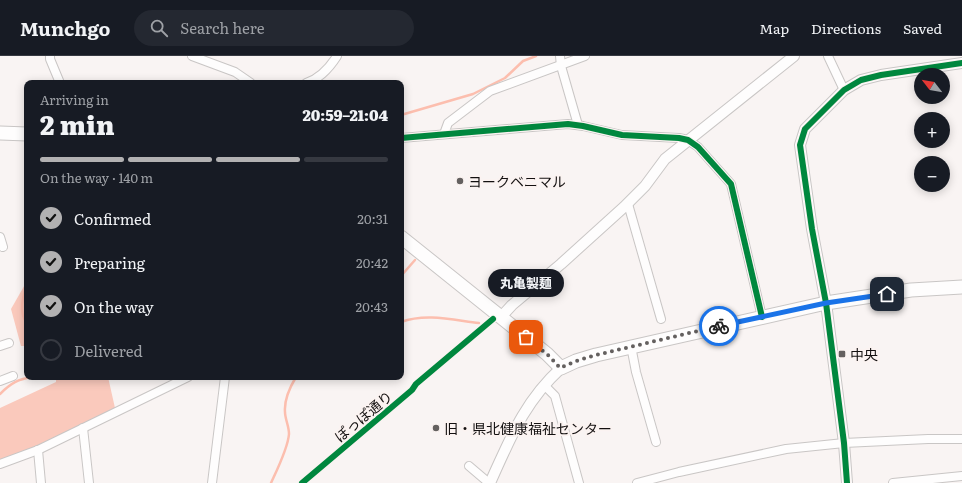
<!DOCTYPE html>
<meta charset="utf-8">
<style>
:root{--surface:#171b24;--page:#242831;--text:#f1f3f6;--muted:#9ea1a6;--line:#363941;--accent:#b2b1b2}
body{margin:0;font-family:Literata,"Noto Sans JP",serif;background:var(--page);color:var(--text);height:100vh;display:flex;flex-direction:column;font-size:15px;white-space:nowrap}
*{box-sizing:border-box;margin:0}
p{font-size:13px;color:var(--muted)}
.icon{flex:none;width:22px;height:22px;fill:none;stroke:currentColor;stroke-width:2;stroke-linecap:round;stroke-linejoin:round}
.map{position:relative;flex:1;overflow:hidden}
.drawer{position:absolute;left:24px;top:24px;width:380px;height:300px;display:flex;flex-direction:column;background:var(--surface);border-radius:8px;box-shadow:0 2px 10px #0003}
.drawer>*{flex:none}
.needle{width:26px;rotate:301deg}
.tools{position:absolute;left:914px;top:12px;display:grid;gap:8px}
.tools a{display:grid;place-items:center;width:36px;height:36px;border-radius:50%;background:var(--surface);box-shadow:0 2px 10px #0003;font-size:20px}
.pin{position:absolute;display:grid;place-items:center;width:34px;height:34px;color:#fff;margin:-17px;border-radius:8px;box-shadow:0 2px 6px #0006}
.courier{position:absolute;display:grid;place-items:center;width:40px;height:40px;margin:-20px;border:3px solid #1a73e8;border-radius:50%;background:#fff;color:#222;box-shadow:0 1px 5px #0007}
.bubble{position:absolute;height:28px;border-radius:14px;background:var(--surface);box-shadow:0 2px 10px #0003;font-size:13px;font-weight:800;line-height:28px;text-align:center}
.headline em{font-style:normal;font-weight:800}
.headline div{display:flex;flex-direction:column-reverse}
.headline{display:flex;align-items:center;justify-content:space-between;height:68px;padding:0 16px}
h1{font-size:26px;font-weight:800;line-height:30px}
.bar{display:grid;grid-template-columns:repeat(4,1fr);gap:6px 4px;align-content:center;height:48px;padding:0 16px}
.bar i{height:5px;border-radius:3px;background:var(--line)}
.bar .active{background:var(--accent)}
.bar p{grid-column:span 4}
ol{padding:0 16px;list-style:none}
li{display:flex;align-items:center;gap:12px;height:44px}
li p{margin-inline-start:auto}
li .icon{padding:4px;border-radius:50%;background:var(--accent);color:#111;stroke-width:4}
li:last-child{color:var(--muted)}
li i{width:22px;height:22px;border:2px solid var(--line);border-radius:50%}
header{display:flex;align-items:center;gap:24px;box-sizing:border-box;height:56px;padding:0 20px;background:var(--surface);border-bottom:1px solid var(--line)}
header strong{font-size:19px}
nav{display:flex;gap:22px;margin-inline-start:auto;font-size:14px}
.search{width:280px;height:36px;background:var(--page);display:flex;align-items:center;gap:10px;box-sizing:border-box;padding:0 14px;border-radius:22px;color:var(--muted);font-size:15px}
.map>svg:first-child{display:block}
.forest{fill:#fac9bc}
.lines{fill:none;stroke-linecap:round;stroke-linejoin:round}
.stream{stroke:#fcbeae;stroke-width:2.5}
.minor-casing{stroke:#c9c6c5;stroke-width:10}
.tertiary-casing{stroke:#c9c6c5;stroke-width:12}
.primary-casing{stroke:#c9c6c5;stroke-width:15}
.minor{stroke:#fefdfd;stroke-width:8}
.tertiary{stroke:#fefdfd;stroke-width:10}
.primary{stroke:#fefdfd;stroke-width:13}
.cycleway-casing{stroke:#fbf3f1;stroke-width:8}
.cycleway{stroke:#00873e;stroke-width:6}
.done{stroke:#64605f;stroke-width:4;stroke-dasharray:0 7.2}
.route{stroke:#1a73e8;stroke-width:5}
.poi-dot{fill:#64605f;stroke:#fbf3f1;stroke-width:1.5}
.labels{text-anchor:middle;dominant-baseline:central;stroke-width:4;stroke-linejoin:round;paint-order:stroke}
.poi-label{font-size:14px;fill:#131010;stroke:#fbf3f1;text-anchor:start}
.street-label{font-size:14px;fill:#131010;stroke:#fbf3f1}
</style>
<header>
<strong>Munchgo</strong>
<div class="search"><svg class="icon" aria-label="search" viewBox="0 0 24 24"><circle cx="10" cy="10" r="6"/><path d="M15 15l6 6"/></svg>Search here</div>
<nav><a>Map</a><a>Directions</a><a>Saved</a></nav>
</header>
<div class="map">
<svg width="962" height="427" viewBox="0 0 962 427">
<rect width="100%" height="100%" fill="#f9f4f3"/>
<g class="forest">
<path d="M27,225V290H21L11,253Z"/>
<path d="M56,321H108L115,352L36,391L0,405V352L56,326Z"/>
</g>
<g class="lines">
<g class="stream">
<path d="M401,59L473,38L505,22L523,5L536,0"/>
<path d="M401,220L415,204"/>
<path d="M27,228C23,241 18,256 27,267"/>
<path d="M401,266C426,257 453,264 479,267"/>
<path d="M0,338C11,327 18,323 33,321"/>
<path d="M271,427C277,414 288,392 289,378C289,370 285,363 285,356C284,344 290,331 296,321"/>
</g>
<defs>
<g id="minor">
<path d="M50,0V3L60,27"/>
<path d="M192,0L235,16L251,27"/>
<path d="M560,0L561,10L578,69"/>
<path d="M828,0L844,34"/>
<path d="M306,27C319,23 330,11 337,0"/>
<path d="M444,78L448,67L490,35L585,0"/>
<path d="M401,82L568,68L583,70L622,79L679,82L688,84L698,91L731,128L762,261"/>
<path d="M628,148L661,263"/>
<path d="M0,181L3,191"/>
<path d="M0,290L9,287"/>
<path d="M631,290L636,316L656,386"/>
<path d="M0,325L13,320"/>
<path d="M544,329L555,340L579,427"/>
<path d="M83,372L89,427"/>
<path d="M38,394L41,427"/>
<path d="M0,408L38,394L188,321"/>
<path d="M469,410L489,427"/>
<path d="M212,427L225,321"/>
<path d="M637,427L679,416L786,393L844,387L928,383H962"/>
<path d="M893,427L962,420"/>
</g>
<g id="tertiary">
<path d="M501,261L512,249L561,208L624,151L645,130L665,103L794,0"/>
<path d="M490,427C510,383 524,346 561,312"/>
<path d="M847,427L844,387L826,247L812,173L800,89L805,73L844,34L861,24L881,19L962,7"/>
</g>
<g id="primary">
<path d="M0,77L27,78"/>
<path d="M401,181L547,298L561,312L576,305L596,299L826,247L911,234L962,231"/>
</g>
</defs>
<use href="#minor" class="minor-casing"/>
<use href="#tertiary" class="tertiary-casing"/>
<use href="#primary" class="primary-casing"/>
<use href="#minor" class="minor"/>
<use href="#tertiary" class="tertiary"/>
<use href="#primary" class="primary"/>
<defs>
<g id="cycleway">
<path d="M401,82L568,68L583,70L622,79L679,82L688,84L698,91L731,128L762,261"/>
<path d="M302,427L412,334L416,328L493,263"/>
<path d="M847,427L844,387L826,247L812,173L800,89L805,73L844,34L861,24L881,19L962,7"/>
</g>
</defs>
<use href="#cycleway" class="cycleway-casing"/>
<use href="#cycleway" class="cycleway"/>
</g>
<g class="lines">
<path class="done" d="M526,281L549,300L560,312L576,305L596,299L719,270"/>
<path class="route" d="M719,270L826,247L887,238"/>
</g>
<g class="poi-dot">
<circle cx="460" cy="125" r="4"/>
<rect x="838" y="294" width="8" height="8" rx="2"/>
<circle cx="436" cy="372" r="4"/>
</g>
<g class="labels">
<g class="poi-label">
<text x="468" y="125">ヨークベニマル</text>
<text x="850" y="298">中央</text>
<text x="444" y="372">旧・県北健康福祉センター</text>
</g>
<g class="street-label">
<text transform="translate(363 360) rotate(-40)">ぽっぽ通り</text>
</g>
</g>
</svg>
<div class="tools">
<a><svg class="needle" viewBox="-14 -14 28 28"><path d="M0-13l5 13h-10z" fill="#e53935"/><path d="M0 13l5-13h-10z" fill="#9ea1a6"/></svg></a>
<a>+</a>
<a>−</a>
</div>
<div class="pin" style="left:526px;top:281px;background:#ea580c"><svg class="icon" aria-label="bag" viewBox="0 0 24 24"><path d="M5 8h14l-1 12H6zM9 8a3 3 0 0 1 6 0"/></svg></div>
<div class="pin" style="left:887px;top:238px;background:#1f2937"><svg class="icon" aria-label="home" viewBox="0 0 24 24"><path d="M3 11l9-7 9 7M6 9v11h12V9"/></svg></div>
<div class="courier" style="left:719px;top:270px"><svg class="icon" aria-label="bike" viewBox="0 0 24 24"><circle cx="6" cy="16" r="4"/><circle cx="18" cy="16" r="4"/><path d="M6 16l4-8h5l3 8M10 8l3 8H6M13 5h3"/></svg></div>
<div class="bubble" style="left:488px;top:213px;width:76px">丸亀製麺</div>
<section class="drawer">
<div class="headline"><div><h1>2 min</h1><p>Arriving in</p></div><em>20:59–21:04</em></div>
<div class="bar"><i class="active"></i><i class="active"></i><i class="active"></i><i></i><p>On the way · 140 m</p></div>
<ol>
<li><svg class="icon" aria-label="check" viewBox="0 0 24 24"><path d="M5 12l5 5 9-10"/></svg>Confirmed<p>20:31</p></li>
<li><svg class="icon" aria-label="check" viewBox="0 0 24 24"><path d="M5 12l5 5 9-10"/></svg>Preparing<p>20:42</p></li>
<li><svg class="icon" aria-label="check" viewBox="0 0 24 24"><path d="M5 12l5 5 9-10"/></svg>On the way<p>20:43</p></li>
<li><i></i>Delivered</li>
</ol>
</section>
</div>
